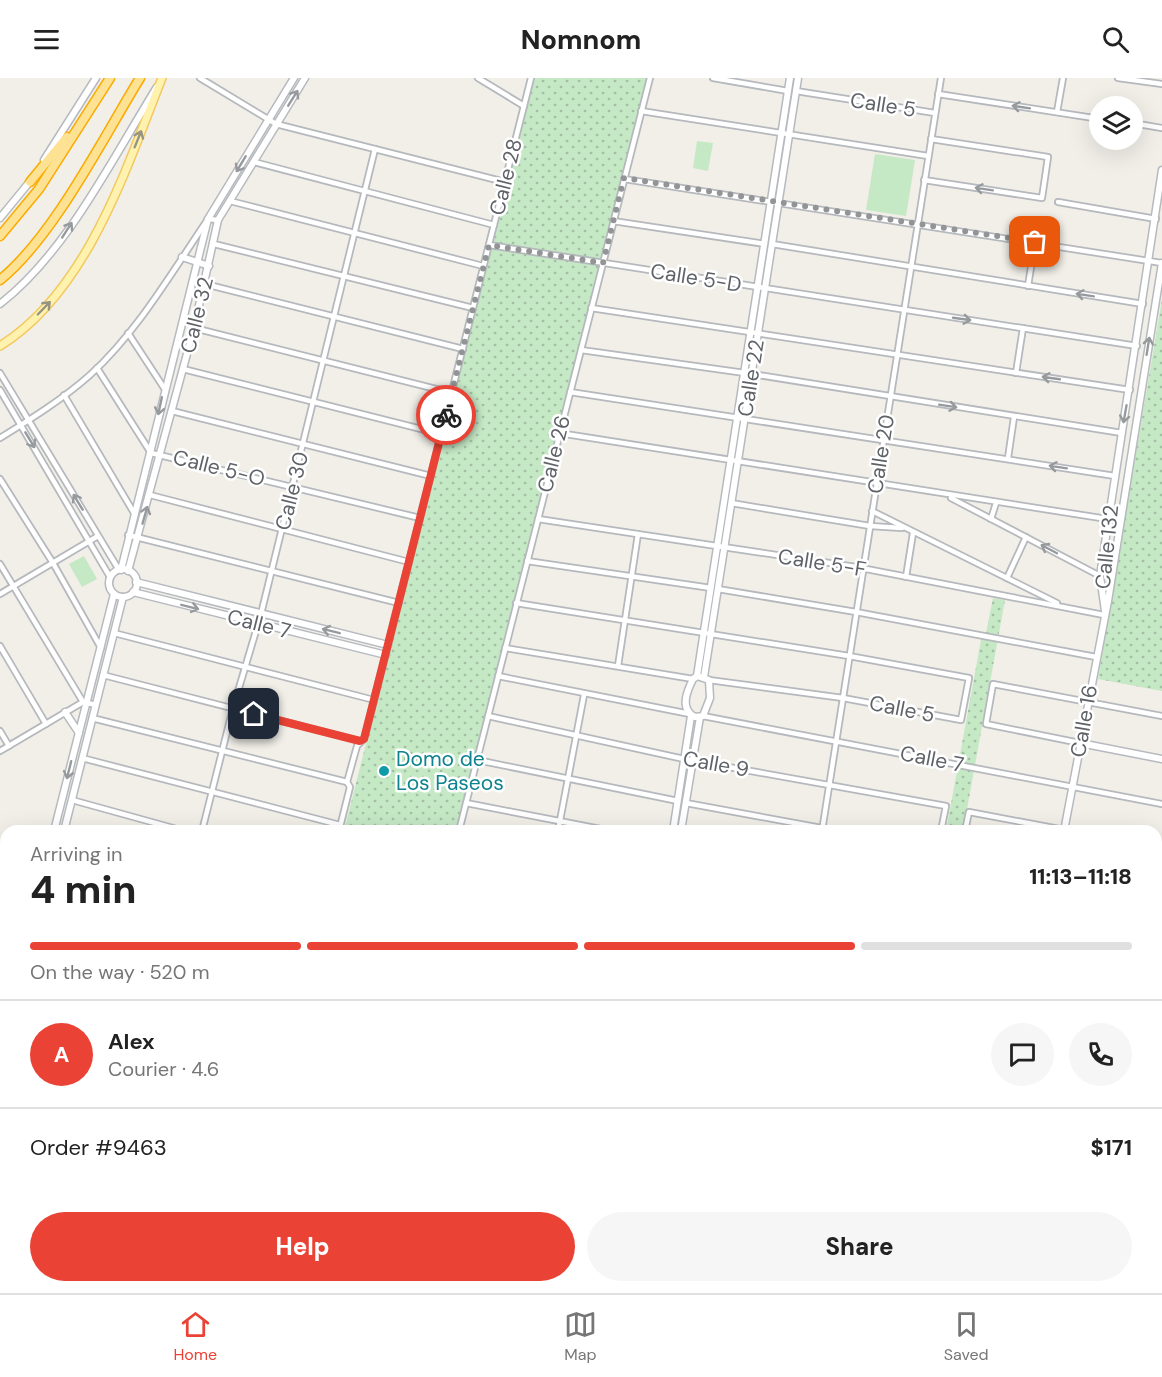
<!DOCTYPE html>
<meta charset="utf-8">
<style>
:root{--surface:#fff;--page:#f6f6f6;--text:#222;--muted:#767676;--line:#e0e0e0;--accent:#ea4335}
body{margin:0;font-family:"DM Sans",sans-serif;background:var(--page);color:var(--text);height:100vh;display:flex;flex-direction:column;font-size:22px;white-space:nowrap}
*{box-sizing:border-box;margin:0}
p{font-size:20px;color:var(--muted)}
.icon{flex:none;width:33px;height:33px;fill:none;stroke:currentColor;stroke-width:2;stroke-linecap:round;stroke-linejoin:round}
.map{position:relative;flex:1;overflow:hidden}
.side{position:absolute;left:0px;top:747px;width:1162px;height:468px;display:flex;flex-direction:column;background:var(--surface);border-radius:18px 18px 0 0;box-shadow:0 6px 24px #0002}
.side>*{flex:none}
.tools{position:absolute;left:1089px;top:18px;display:grid;gap:12px}
.tools a{display:grid;place-items:center;width:54px;height:54px;border-radius:50%;background:var(--surface);box-shadow:0 6px 24px #0002;font-size:30px}
.pin{position:absolute;display:grid;place-items:center;width:51px;height:51px;color:#fff;margin:-26px;border-radius:12px;box-shadow:0 3px 9px #0006}
.courier{position:absolute;display:grid;place-items:center;width:60px;height:60px;margin:-30px;border:4px solid #ea4335;border-radius:50%;background:#fff;color:#222;box-shadow:0 2px 8px #0007}
.summary em{font-style:normal;font-weight:800}
.summary div{display:flex;flex-direction:column-reverse}
.summary{display:flex;align-items:center;justify-content:space-between;height:102px;padding:0 30px}
h1{font-size:39px;font-weight:800;line-height:45px}
.bar{display:grid;grid-template-columns:repeat(4,1fr);gap:9px 6px;align-content:center;height:72px;padding:0 30px}
.bar i{height:8px;border-radius:4px;background:var(--line)}
.bar .selected{background:var(--accent)}
.bar p{grid-column:span 4}
.line{display:flex;align-items:center;gap:15px;padding:0 30px;border-top:2px solid var(--line)}
.line div{flex:1}
.round{display:grid;place-items:center;flex:none;width:63px;height:63px;border-radius:32px;background:var(--page)}
.button{display:flex;gap:12px;margin-top:auto;padding:12px 30px}
.button a{flex:1;height:69px;border-radius:36px;background:var(--accent);color:#fff;font-size:24px;font-weight:800;line-height:69px;text-align:center}
.button a+a{background:var(--page);color:var(--text)}
header{display:flex;justify-content:space-between;align-items:center;height:78px;padding:0 30px;background:var(--surface);font-size:27px;font-weight:800}
.menu{display:flex;justify-content:space-around;align-items:center;height:84px;border-top:2px solid var(--line);background:var(--surface);font-size:16px;color:var(--muted)}
.menu a{display:grid;justify-items:center;gap:3px}
.menu .selected{color:var(--accent)}
.map>svg:first-child{display:block}
.park{fill:url(#park-dots)}
.pitch{fill:#c5e8c5}
.lines{fill:none;stroke-linecap:round;stroke-linejoin:round}
.street-casing{stroke:#b5b8bc;stroke-width:8}
.secondary-casing{stroke:#b6babf;stroke-width:9}
.primary-casing{stroke:#f2c960;stroke-width:10}
.highway-casing{stroke:#f9ab00;stroke-width:11}
.street{stroke:#fff;stroke-width:4.5}
.secondary{stroke:#fff;stroke-width:6}
.primary{stroke:#fff2af;stroke-width:7}
.highway{stroke:#fde293;stroke-width:8}
.oneway{stroke:#979a9d}
.oneway2{stroke:#979581}
.done{stroke:#929495;stroke-width:6;stroke-dasharray:0 10.8}
.route{stroke:#ea4335;stroke-width:8}
.culture-dot{fill:#0f9aa8;stroke:#fff;stroke-width:2}
.labels{text-anchor:middle;dominant-baseline:central;stroke-width:5;stroke-linejoin:round;paint-order:stroke}
.street-label{font-size:21px;fill:#5f6368;stroke:#fff}
.culture-label{font-size:21px;fill:#0d838f;stroke:#fff;text-anchor:start}
</style>
<header><svg class="icon" aria-label="menu" viewBox="0 0 24 24"><path d="M4 6h16M4 12h16M4 18h16"/></svg>Nomnom<svg class="icon" aria-label="search" viewBox="0 0 24 24"><circle cx="10" cy="10" r="6"/><path d="M15 15l6 6"/></svg></header>
<div class="map">
<svg width="1162" height="1215" viewBox="0 0 1162 1215">
<defs>
<pattern id="park-dots" width="8" height="8" patternUnits="userSpaceOnUse" patternTransform="scale(1.5)"><rect width="8" height="8" fill="#c5e8c5"/><path d="M2 2h.1M6 6h.1" fill="none" stroke="#a3c0a4" stroke-width="1.8" stroke-linecap="round"/></pattern>
</defs>
<rect width="100%" height="100%" fill="#f1efe8"/>
<g class="park">
<path d="M533,0H647L601,179L589,239L457,753H344Z"/>
<path d="M1162,221V613L1098,601Z"/>
<path d="M993,520L1005,522L963,753H946L981,562L986,555Z"/>
<path d="M0,806L6,807V901L0,900Z"/>
<path d="M1156,816L1162,818V943L1156,942Z"/>
<path d="M228,1209H338L336,1215H227Z"/>
</g>
<g class="pitch">
<path d="M697,63L713,65L708,93L693,90Z"/>
<path d="M875,76L915,82L906,138L866,132Z"/>
<path d="M84,478L97,501L82,509L69,486Z"/>
</g>
<g class="lines">
<defs>
<g id="street">
<path d="M200,0L276,46L505,104"/>
<path d="M478,0L524,28"/>
<path d="M713,0L788,13"/>
<path d="M1118,0L1162,6"/>
<path d="M796,13L935,35"/>
<path d="M938,16L1100,41"/>
<path d="M641,33L928,78"/>
<path d="M1057,34L1063,0"/>
<path d="M1132,45L1162,50"/>
<path d="M254,84L494,147"/>
<path d="M624,101L1162,185"/>
<path d="M924,102L1042,120L1048,79L931,61"/>
<path d="M230,123L483,188"/>
<path d="M1058,124L1156,141"/>
<path d="M613,143L765,166"/>
<path d="M214,166L473,230"/>
<path d="M772,166L1143,226"/>
<path d="M489,167L1137,268"/>
<path d="M205,206L463,271"/>
<path d="M1028,208L1035,164"/>
<path d="M591,230L1130,312"/>
<path d="M194,250L452,315"/>
<path d="M128,255L164,310"/>
<path d="M581,272L752,296L1122,355"/>
<path d="M97,290L151,375L420,440"/>
<path d="M183,291L441,356"/>
<path d="M0,295L119,492"/>
<path d="M1016,295L1023,250"/>
<path d="M0,312L110,499"/>
<path d="M570,314L1115,398"/>
<path d="M64,317L134,435"/>
<path d="M172,333L431,398"/>
<path d="M559,355L1120,443"/>
<path d="M0,360C31,341 63,321 90,297C138,253 172,194 208,141L218,142"/>
<path d="M1008,380L1014,339"/>
<path d="M0,401L53,485L101,570"/>
<path d="M150,417L409,484"/>
<path d="M951,420L1100,498"/>
<path d="M731,425L870,448L902,450"/>
<path d="M872,433L1057,525"/>
<path d="M538,441L856,489L1104,537"/>
<path d="M991,441L996,425"/>
<path d="M128,457L399,525"/>
<path d="M527,483L711,510"/>
<path d="M0,486L83,624"/>
<path d="M906,499L913,455"/>
<path d="M1007,500L1026,459"/>
<path d="M718,511L856,534L1096,579"/>
<path d="M0,516L98,458"/>
<path d="M516,525L849,578L969,600L961,642L843,620L709,602"/>
<path d="M114,555L374,622"/>
<path d="M0,568L46,646"/>
<path d="M505,570L693,601"/>
<path d="M618,588L638,456"/>
<path d="M103,597L360,663"/>
<path d="M498,598L690,636"/>
<path d="M488,638L684,681L946,728L941,753"/>
<path d="M703,638L1162,726"/>
<path d="M92,640L347,704"/>
<path d="M0,653L9,668"/>
<path d="M1080,665L986,646L993,606L1162,638"/>
<path d="M0,673L83,624L96,627"/>
<path d="M82,680L340,747"/>
<path d="M477,682L678,723"/>
<path d="M72,722L184,753"/>
<path d="M466,725L611,753"/>
<path d="M686,725L838,753"/>
<path d="M202,753L233,630L261,536L375,71"/>
<path d="M339,753L350,709L347,704L357,668L364,661L374,622L531,0"/>
<path d="M459,753L650,0"/>
<path d="M558,753L584,617"/>
<path d="M822,753L941,0"/>
<path d="M965,753L969,734L1070,753"/>
<path d="M1156,768L1162,769"/>
<path d="M1156,812L1162,813"/>
<path d="M0,932L6,934"/>
<path d="M1156,947L1162,948"/>
<path d="M1156,991L1162,992"/>
<path d="M0,1020L6,1022"/>
<path d="M1156,1034L1162,1035"/>
<path d="M0,1068L6,1069"/>
<path d="M1156,1079L1162,1080"/>
<path d="M0,1111L6,1112"/>
<path d="M0,1155L6,1156"/>
<path d="M1156,1165L1162,1167"/>
<path d="M0,1201L6,1203"/>
<path d="M32,1209L57,1215"/>
<path d="M207,1209L223,1213"/>
<path d="M442,1209L475,1215"/>
<path d="M664,1209L696,1215"/>
<path d="M908,1209L940,1215"/>
<path d="M1144,1209L1162,1215"/>
<path d="M86,1215L87,1209"/>
<path d="M342,1215L344,1209"/>
<path d="M749,1215L750,1209"/>
</g>
<g id="secondary">
<path d="M44,82L96,0"/>
<path d="M0,140L32,101"/>
<path d="M182,179L209,188"/>
<path d="M0,226C67,174 112,81 157,9"/>
<circle cx="123" cy="505" r="14"/>
<path d="M121,492L208,141L294,0"/>
<path d="M128,493L194,250L218,142L305,0"/>
<path d="M136,504L388,567"/>
<path d="M133,514L386,577"/>
<path d="M1105,533L1100,498L1162,92"/>
<path d="M697,598L790,0"/>
<path d="M697,598L709,602L710,620L703,638L695,639C679,631 687,613 693,601Z"/>
<path d="M704,599L798,0"/>
<path d="M65,634L79,655"/>
<path d="M1080,665L1162,681"/>
<path d="M54,753L114,516"/>
<path d="M64,753L123,519"/>
<path d="M673,753L691,638"/>
<path d="M681,753L700,639"/>
<path d="M1064,753L1108,523L1162,185"/>
<path d="M0,965L6,942"/>
<path d="M0,1006L6,982"/>
<path d="M1156,1133L1162,1123"/>
<path d="M1156,1148L1162,1137"/>
<path d="M541,1215L545,1209"/>
<path d="M553,1215L557,1209"/>
<path d="M977,1215L978,1209"/>
<path d="M1113,1215L1116,1209"/>
<path d="M1121,1215L1124,1209"/>
</g>
<path id="primary" d="M0,268C87,214 126,91 162,0"/>
<g id="highway">
<path d="M30,104L67,59"/>
<path d="M0,158L39,111L110,0"/>
<path d="M0,202C54,158 103,60 140,0"/>
</g>
</defs>
<use href="#street" class="street-casing"/>
<use href="#secondary" class="secondary-casing"/>
<use href="#primary" class="primary-casing"/>
<use href="#highway" class="highway-casing"/>
<use href="#street" class="street"/>
<use href="#secondary" class="secondary"/>
<use href="#primary" class="primary"/>
<use href="#highway" class="highway"/>
</g>
<defs><path id="oneway-shaft" d="M-6 0H5M1.5-3L5.5 0L1.5 3" fill="none" stroke-width="1.6" stroke-linecap="round" stroke-linejoin="round" transform="scale(1.5)"/></defs>
<g class="oneway">
<use href="#oneway-shaft" transform="translate(293 20) rotate(-58)"/>
<use href="#oneway-shaft" transform="translate(1021 29) rotate(-171)"/>
<use href="#oneway-shaft" transform="translate(241 86) rotate(121)"/>
<use href="#oneway-shaft" transform="translate(984 111) rotate(-171)"/>
<use href="#oneway-shaft" transform="translate(67 152) rotate(-57)"/>
<use href="#oneway-shaft" transform="translate(1085 217) rotate(-171)"/>
<use href="#oneway-shaft" transform="translate(962 241) rotate(8)"/>
<use href="#oneway-shaft" transform="translate(1148 268) rotate(-81)"/>
<use href="#oneway-shaft" transform="translate(1051 300) rotate(-172)"/>
<use href="#oneway-shaft" transform="translate(160 328) rotate(102)"/>
<use href="#oneway-shaft" transform="translate(948 328) rotate(9)"/>
<use href="#oneway-shaft" transform="translate(1125 336) rotate(100)"/>
<use href="#oneway-shaft" transform="translate(30 362) rotate(59)"/>
<use href="#oneway-shaft" transform="translate(1058 389) rotate(-171)"/>
<use href="#oneway-shaft" transform="translate(78 424) rotate(-121)"/>
<use href="#oneway-shaft" transform="translate(145 437) rotate(-74)"/>
<use href="#oneway-shaft" transform="translate(1049 471) rotate(-152)"/>
<use href="#oneway-shaft" transform="translate(190 529) rotate(14)"/>
<use href="#oneway-shaft" transform="translate(331 553) rotate(-166)"/>
<use href="#oneway-shaft" transform="translate(69 692) rotate(104)"/>
</g>
<g class="oneway2">
<use href="#oneway-shaft" transform="translate(138 61) rotate(-68)"/>
<use href="#oneway-shaft" transform="translate(44 230) rotate(-46)"/>
</g>
<g class="lines">
<path class="done" d="M446,337L489,167L603,185L624,100L1035,164"/>
<path class="route" d="M254,636L360,663L364,661L446,337"/>
</g>
<circle class="culture-dot" cx="384" cy="693" r="6"/>
<g class="labels">
<g class="street-label">
<text transform="translate(883 27) rotate(9)">Calle 5</text>
<text transform="translate(506 99) rotate(-76)">Calle 28</text>
<text transform="translate(696 200) rotate(9)">Calle 5-D</text>
<text transform="translate(197 237) rotate(-76)">Calle 32</text>
<text transform="translate(751 300) rotate(-81)">Calle 22</text>
<text transform="translate(554 376) rotate(-76)">Calle 26</text>
<text transform="translate(881 376) rotate(-81)">Calle 20</text>
<text transform="translate(219 390) rotate(14)">Calle 5-O</text>
<text transform="translate(292 413) rotate(-76)">Calle 30</text>
<text transform="translate(1107 469) rotate(-84)">Calle 132</text>
<text transform="translate(822 485) rotate(9)">Calle 5-F</text>
<text transform="translate(259 546) rotate(14)">Calle 7</text>
<text transform="translate(902 631) rotate(11)">Calle 5</text>
<text transform="translate(1084 643) rotate(-80)">Calle 16</text>
<text transform="translate(932 681) rotate(11)">Calle 7</text>
<text transform="translate(716 686) rotate(10)">Calle 9</text>
</g>
<g class="culture-label">
<text x="396" y="681">Domo de<tspan x="396" dy="24">Los Paseos</tspan></text>
</g>
</g>
</svg>
<div class="tools">
<a><svg class="icon" aria-label="layers" viewBox="0 0 24 24"><path d="M12 4l9 5-9 5-9-5zM3 14l9 5 9-5"/></svg></a>
</div>
<div class="pin" style="left:1035px;top:164px;background:#ea580c"><svg class="icon" aria-label="bag" viewBox="0 0 24 24"><path d="M5 8h14l-1 12H6zM9 8a3 3 0 0 1 6 0"/></svg></div>
<div class="pin" style="left:254px;top:636px;background:#1f2937"><svg class="icon" aria-label="home" viewBox="0 0 24 24"><path d="M3 11l9-7 9 7M6 9v11h12V9"/></svg></div>
<div class="courier" style="left:446px;top:337px"><svg class="icon" aria-label="bike" viewBox="0 0 24 24"><circle cx="6" cy="16" r="4"/><circle cx="18" cy="16" r="4"/><path d="M6 16l4-8h5l3 8M10 8l3 8H6M13 5h3"/></svg></div>
<section class="side">
<div class="summary"><div><h1>4 min</h1><p>Arriving in</p></div><em>11:13–11:18</em></div>
<div class="bar"><i class="selected"></i><i class="selected"></i><i class="selected"></i><i></i><p>On the way · 520 m</p></div>
<div class="line" style="height:108px"><b class="round" style="background:var(--accent);color:#fff">A</b><div><b>Alex</b><p>Courier · 4.6</p></div><a class="round"><svg class="icon" aria-label="chat" viewBox="0 0 24 24"><path d="M4 5h16v11H9l-5 4z"/></svg></a><a class="round"><svg class="icon" aria-label="phone" viewBox="0 0 24 24"><path d="M5 4h4l2 5-3 2q2 4 5 5l2-3 5 2v4C11 20 4 13 5 4z"/></svg></a></div>
<div class="line" style="height:78px"><div>Order #9463</div><b>$171</b></div>
<div class="button"><a>Help</a><a>Share</a></div>
</section>
</div>
<nav class="menu">
<a class="selected"><svg class="icon" aria-label="home" viewBox="0 0 24 24"><path d="M3 11l9-7 9 7M6 9v11h12V9"/></svg>Home</a>
<a><svg class="icon" aria-label="map" viewBox="0 0 24 24"><path d="M3 6l6-2 6 2 6-2v14l-6 2-6-2-6 2zM9 4v14M15 6v14"/></svg>Map</a>
<a><svg class="icon" aria-label="saved" viewBox="0 0 24 24"><path d="M7 4h10v16l-5-4-5 4z"/></svg>Saved</a>
</nav>
